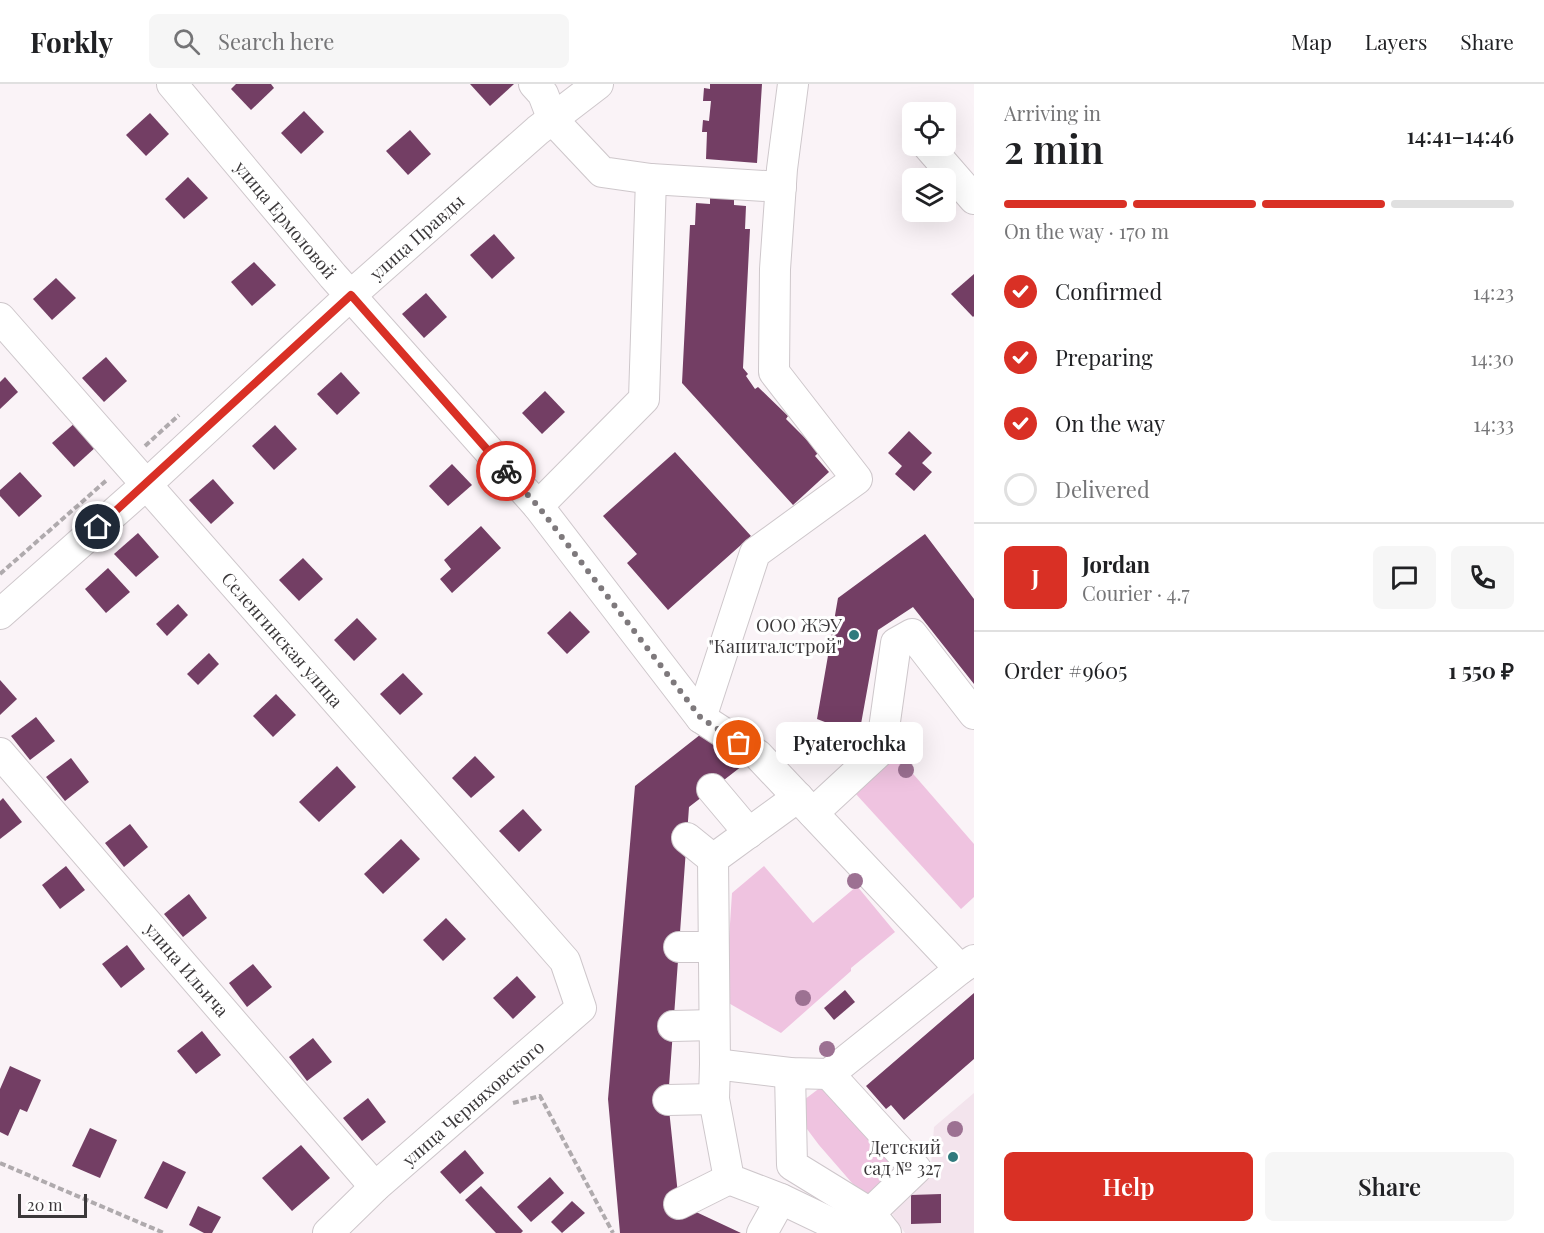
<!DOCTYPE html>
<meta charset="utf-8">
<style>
:root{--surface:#fff;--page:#f6f6f6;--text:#202124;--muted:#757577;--line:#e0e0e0;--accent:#d93025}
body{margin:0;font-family:"Playfair Display",serif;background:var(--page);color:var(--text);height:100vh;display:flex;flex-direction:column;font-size:22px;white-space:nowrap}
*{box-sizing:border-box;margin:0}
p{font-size:20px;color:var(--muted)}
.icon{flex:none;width:33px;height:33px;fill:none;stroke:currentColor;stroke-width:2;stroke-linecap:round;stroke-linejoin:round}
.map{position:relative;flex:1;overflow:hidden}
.side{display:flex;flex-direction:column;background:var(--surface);width:570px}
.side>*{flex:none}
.fabs{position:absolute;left:902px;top:18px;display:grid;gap:12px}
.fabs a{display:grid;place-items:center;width:54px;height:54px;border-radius:9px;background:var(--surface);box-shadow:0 6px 24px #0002;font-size:30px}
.scale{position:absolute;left:18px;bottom:15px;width:69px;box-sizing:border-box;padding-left:6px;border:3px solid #3b383a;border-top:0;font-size:16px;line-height:21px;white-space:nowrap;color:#3b383a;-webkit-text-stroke:4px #fff;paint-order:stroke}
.pin{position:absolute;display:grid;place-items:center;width:51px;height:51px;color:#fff;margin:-26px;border:3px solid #fff;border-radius:50%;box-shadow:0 2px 6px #0007}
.courier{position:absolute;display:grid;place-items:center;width:60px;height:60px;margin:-30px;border:4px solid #d93025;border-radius:50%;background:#fff;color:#222;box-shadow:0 2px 8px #0007}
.bubble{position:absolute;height:42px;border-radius:9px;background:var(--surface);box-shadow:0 6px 24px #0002;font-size:20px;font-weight:600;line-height:42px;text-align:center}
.head em{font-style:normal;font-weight:600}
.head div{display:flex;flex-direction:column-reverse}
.head{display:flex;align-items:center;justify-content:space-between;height:102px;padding:0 30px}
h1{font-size:39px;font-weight:600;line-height:45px}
.bar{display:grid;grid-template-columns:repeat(4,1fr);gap:9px 6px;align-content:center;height:72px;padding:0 30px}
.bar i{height:8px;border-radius:4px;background:var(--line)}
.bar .on{background:var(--accent)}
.bar p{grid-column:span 4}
.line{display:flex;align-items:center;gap:15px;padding:0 30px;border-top:2px solid var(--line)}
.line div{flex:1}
.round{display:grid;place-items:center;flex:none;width:63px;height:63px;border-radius:9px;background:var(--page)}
ol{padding:0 30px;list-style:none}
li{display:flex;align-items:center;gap:18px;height:66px}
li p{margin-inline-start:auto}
li .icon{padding:6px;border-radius:50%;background:var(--accent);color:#fff;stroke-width:4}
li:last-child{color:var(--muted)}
li i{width:33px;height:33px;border:3px solid var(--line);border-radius:50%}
.primary-button{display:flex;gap:12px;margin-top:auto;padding:12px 30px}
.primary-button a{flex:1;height:69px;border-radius:9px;background:var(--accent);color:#fff;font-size:24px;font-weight:600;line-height:69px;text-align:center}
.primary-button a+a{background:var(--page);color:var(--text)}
header{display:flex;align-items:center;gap:36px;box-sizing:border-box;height:84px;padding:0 30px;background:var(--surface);border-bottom:2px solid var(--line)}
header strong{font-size:28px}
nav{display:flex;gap:33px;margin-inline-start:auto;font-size:21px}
.search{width:420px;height:54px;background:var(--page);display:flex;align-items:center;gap:15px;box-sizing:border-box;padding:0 21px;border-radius:9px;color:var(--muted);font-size:22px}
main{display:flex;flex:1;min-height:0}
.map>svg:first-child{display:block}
.built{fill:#f3e4ed}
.green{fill:#efc3e0}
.building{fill:#733e64}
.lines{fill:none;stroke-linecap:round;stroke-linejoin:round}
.minor-casing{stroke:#cec7cb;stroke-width:32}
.path{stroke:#afaaad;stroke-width:4;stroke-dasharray:6 3;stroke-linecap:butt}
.minor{stroke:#fff;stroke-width:30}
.tree{fill:#9c7192}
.done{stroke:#7e797c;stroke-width:6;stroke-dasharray:0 10.8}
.route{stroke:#d93025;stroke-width:8}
.poi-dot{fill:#307a7d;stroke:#fff;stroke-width:2}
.labels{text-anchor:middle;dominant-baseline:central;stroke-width:6;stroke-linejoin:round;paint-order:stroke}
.street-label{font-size:18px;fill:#3b383a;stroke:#fff}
.poi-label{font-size:18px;fill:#3b383a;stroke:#fff;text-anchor:end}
</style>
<header>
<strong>Forkly</strong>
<div class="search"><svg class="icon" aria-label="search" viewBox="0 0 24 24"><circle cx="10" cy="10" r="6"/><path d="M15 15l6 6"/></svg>Search here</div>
<nav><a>Map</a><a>Layers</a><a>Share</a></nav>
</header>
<main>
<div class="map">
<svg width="974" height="1149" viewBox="0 0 974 1149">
<rect width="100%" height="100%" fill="#faf3f7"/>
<path class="built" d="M974,1009V1149H905L891,1128L931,1082L934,1043Z"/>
<g class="green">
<path d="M875,646L974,760V813L961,825L855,709Z"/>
<path d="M764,782L813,839L857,802L895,848L851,884V887L781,949L725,917L732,809Z"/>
<path d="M829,997L899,1073L888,1083L899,1094L872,1122L819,1061L792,1025Z"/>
</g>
<g class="building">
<path d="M236,0H271L274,4L251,26L231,5Z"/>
<path d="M470,0H514L490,22Z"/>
<path d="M710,0H762L757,79L706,75L707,48H702L703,36L709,37L711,17H703L704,4L710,5Z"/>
<path d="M304,27L324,48L301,70L281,49Z"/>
<path d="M150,29L169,50L146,72L126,51Z"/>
<path d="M410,46L431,70L408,91L386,67Z"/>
<path d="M188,93L208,114L184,135L165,115Z"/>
<path d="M710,113L734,114V121L746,122L745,145H750L743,284L748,290L746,292L755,305L758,303L788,332L786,335L819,368L815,372L829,388L793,421L682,299L690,141H695L696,119L710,120Z"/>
<path d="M494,150L515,174L492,195L470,171Z"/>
<path d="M254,178L276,201L252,222L231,198Z"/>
<path d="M974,190V232L973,233L951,210Z"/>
<path d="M56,194L76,214L52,236L33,215Z"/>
<path d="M426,209L447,233L424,254L402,230Z"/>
<path d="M106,273L127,297L104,318L82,294Z"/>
<path d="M341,288L360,309L337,331L317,310Z"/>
<path d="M5,293L18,308L0,325V298Z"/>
<path d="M545,307L565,328L542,350L522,329Z"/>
<path d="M76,338L97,362L74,383L52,359Z"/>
<path d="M275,341L297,365L274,386L252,362Z"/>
<path d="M909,347L932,369L922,379L932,388L914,407L895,390L902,382L888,369Z"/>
<path d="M675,368L751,452L668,526L627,479L637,470L603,432Z"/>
<path d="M452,380L472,401L448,422L429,402Z"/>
<path d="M20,388L42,412L19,433L0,412V406Z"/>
<path d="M213,395L234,419L211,440L189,416Z"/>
<path d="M481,442L501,464L452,509L440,495L451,485L444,476Z"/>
<path d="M138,449L159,473L136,493L114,470Z"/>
<path d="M925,450L974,515V600L913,523L878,546L859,651L817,635L838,514Z"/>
<path d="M303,474L323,495L299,517L279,496Z"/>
<path d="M108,484L130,508L106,529L85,505Z"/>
<path d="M178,520L188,531L167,552L156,540Z"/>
<path d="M570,527L590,548L567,570L547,549Z"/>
<path d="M357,534L377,555L354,577L334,556Z"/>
<path d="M209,569L219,580L198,601L187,590Z"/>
<path d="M403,589L423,610L400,631L380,610Z"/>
<path d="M0,596L17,615L0,631Z"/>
<path d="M276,610L296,631L273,653L253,632Z"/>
<path d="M36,633L55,657L30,676L11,652Z"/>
<path d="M710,643L742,682L689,723L668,1016L679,1120L741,1149H620L608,1015L635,702Z"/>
<path d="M475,672L495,693L471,714L452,694Z"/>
<path d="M71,674L89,698L65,717L46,693Z"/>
<path d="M337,682L356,703L319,738L299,718Z"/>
<path d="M3,714L22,738L0,755V717Z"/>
<path d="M523,725L542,746L519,768L499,747Z"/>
<path d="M130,740L148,763L124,783L105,759Z"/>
<path d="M401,755L420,775L383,810L364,790Z"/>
<path d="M66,782L85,806L60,825L42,801Z"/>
<path d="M189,810L207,834L183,853L164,830Z"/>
<path d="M446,834L466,855L443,877L423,856Z"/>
<path d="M127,861L145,885L121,904L102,880Z"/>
<path d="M253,880L272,903L247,923L229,899Z"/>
<path d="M517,892L536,913L513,935L493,914Z"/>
<path d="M845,906L855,918L834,936L824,924Z"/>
<path d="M974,909V975L904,1036L891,1021L886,1025L866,1002Z"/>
<path d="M202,947L221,971L196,990L177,967Z"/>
<path d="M313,954L332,978L307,997L289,973Z"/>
<path d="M10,982L41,996L27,1028L20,1025L8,1052L0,1048V1005Z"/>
<path d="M368,1014L386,1038L362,1057L343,1034Z"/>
<path d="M90,1044L117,1056L100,1094L72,1082Z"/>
<path d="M301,1061L330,1094L292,1127L262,1094Z"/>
<path d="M465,1066L484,1089L460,1110L440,1088Z"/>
<path d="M163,1077L186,1088L167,1125L144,1114Z"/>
<path d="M550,1093L564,1109L531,1138L517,1123Z"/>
<path d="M481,1102L523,1147L521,1149H496L465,1116Z"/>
<path d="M941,1110V1139L911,1140V1111Z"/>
<path d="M572,1117L585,1129L562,1149L551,1138Z"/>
<path d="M198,1122L221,1133L212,1149H204L189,1141Z"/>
</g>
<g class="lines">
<defs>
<g id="minor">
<path id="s1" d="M172,0L333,192L538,422L701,634L758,671L960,885"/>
<path d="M534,0L543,10L553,36L602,88L651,95L644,315L538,422"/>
<path d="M928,62L974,115"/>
<path d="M651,95L781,103"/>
<path id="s2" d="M0,234L565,877L581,924L375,1103L328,1149"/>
<path id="s3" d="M0,530L147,400L351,211L538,46L598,0"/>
<path d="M701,634L755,469L857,395L774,288L775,185L782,85L793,0"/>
<path id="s4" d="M0,669L375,1103"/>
<path d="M712,705L749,749"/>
<path d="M798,713L713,775L715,980L714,1015L729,1095L781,1115L852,1149"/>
<path d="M813,729L881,666L896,559L912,550L974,630"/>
<path d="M687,754L713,775"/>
<path d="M679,863H713"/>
<path d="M673,942L714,941"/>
<path d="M715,980L790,989L829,990L960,885L974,876"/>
<path d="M790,989L792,1081L870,1129L886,1149"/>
<path d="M829,990L916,1085L870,1129"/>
<path d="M668,1016L714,1015"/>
<path d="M679,1120L729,1095"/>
<path d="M762,1149L781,1115"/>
</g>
</defs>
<use href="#minor" class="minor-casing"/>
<g class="path">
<path d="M145,362L179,331"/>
<path d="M0,490L108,395"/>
<path d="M513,1019L540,1012L613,1149"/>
<path d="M0,1079L164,1149"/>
</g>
<use href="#minor" class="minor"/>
</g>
<g class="tree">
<circle cx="906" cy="686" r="8"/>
<circle cx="855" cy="797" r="8"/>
<circle cx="803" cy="914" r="8"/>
<circle cx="827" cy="965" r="8"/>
<circle cx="955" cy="1045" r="8"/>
</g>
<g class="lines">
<path class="done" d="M506,387L538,422L701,634L739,659"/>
<path class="route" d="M98,443L351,211L506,387"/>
</g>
<g class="poi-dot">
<circle cx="854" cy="551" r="6"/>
<circle cx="953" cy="1073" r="6"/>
</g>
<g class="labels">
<g class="street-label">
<text stroke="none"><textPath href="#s1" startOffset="177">улица Ермоловой</textPath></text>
<text stroke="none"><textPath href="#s3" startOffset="562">улица Правды</textPath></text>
<text stroke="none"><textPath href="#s2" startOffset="428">Селенгинская улица</textPath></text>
<text stroke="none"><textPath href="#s4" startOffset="286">улица Ильича</textPath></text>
<text transform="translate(473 1019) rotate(-41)">улица Черняховского</text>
</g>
<g class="poi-label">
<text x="842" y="541">ООО ЖЭУ<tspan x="842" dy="21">"Капиталстрой"</tspan></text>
<text x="941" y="1063">Детский<tspan x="941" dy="21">сад № 327</tspan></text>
</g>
</g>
</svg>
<div class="fabs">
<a><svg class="icon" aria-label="locate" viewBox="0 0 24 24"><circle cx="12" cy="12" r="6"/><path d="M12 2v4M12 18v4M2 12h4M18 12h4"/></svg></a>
<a><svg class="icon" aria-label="layers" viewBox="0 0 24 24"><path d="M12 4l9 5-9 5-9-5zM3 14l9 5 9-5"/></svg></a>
</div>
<div class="scale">20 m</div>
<div class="pin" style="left:739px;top:659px;background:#ea580c"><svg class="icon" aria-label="bag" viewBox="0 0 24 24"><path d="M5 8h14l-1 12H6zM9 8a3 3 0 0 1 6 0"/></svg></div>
<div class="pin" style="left:98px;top:443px;background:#1f2937"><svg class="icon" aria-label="home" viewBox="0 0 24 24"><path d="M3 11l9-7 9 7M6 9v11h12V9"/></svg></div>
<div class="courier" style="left:506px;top:387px"><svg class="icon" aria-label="bike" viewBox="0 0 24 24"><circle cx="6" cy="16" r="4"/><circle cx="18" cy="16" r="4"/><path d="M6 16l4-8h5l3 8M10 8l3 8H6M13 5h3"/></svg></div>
<div class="bubble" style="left:776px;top:638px;width:147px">Pyaterochka</div>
</div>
<section class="side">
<div class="head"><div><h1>2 min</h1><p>Arriving in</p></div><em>14:41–14:46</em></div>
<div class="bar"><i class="on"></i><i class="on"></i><i class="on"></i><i></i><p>On the way · 170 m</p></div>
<ol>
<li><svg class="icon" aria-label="check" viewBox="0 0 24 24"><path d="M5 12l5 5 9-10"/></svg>Confirmed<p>14:23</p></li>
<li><svg class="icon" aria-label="check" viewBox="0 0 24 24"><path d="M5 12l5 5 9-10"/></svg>Preparing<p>14:30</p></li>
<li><svg class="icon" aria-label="check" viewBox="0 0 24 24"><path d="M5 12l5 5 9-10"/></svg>On the way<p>14:33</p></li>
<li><i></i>Delivered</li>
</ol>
<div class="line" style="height:108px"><b class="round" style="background:var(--accent);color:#fff">J</b><div><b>Jordan</b><p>Courier · 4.7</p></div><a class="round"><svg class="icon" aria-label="chat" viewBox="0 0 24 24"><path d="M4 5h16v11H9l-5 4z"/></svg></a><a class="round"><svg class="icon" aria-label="phone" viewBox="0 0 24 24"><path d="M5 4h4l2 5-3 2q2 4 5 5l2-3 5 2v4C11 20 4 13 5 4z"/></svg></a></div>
<div class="line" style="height:78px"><div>Order #9605</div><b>1 550 ₽</b></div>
<div class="primary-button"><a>Help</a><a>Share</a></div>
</section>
</main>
